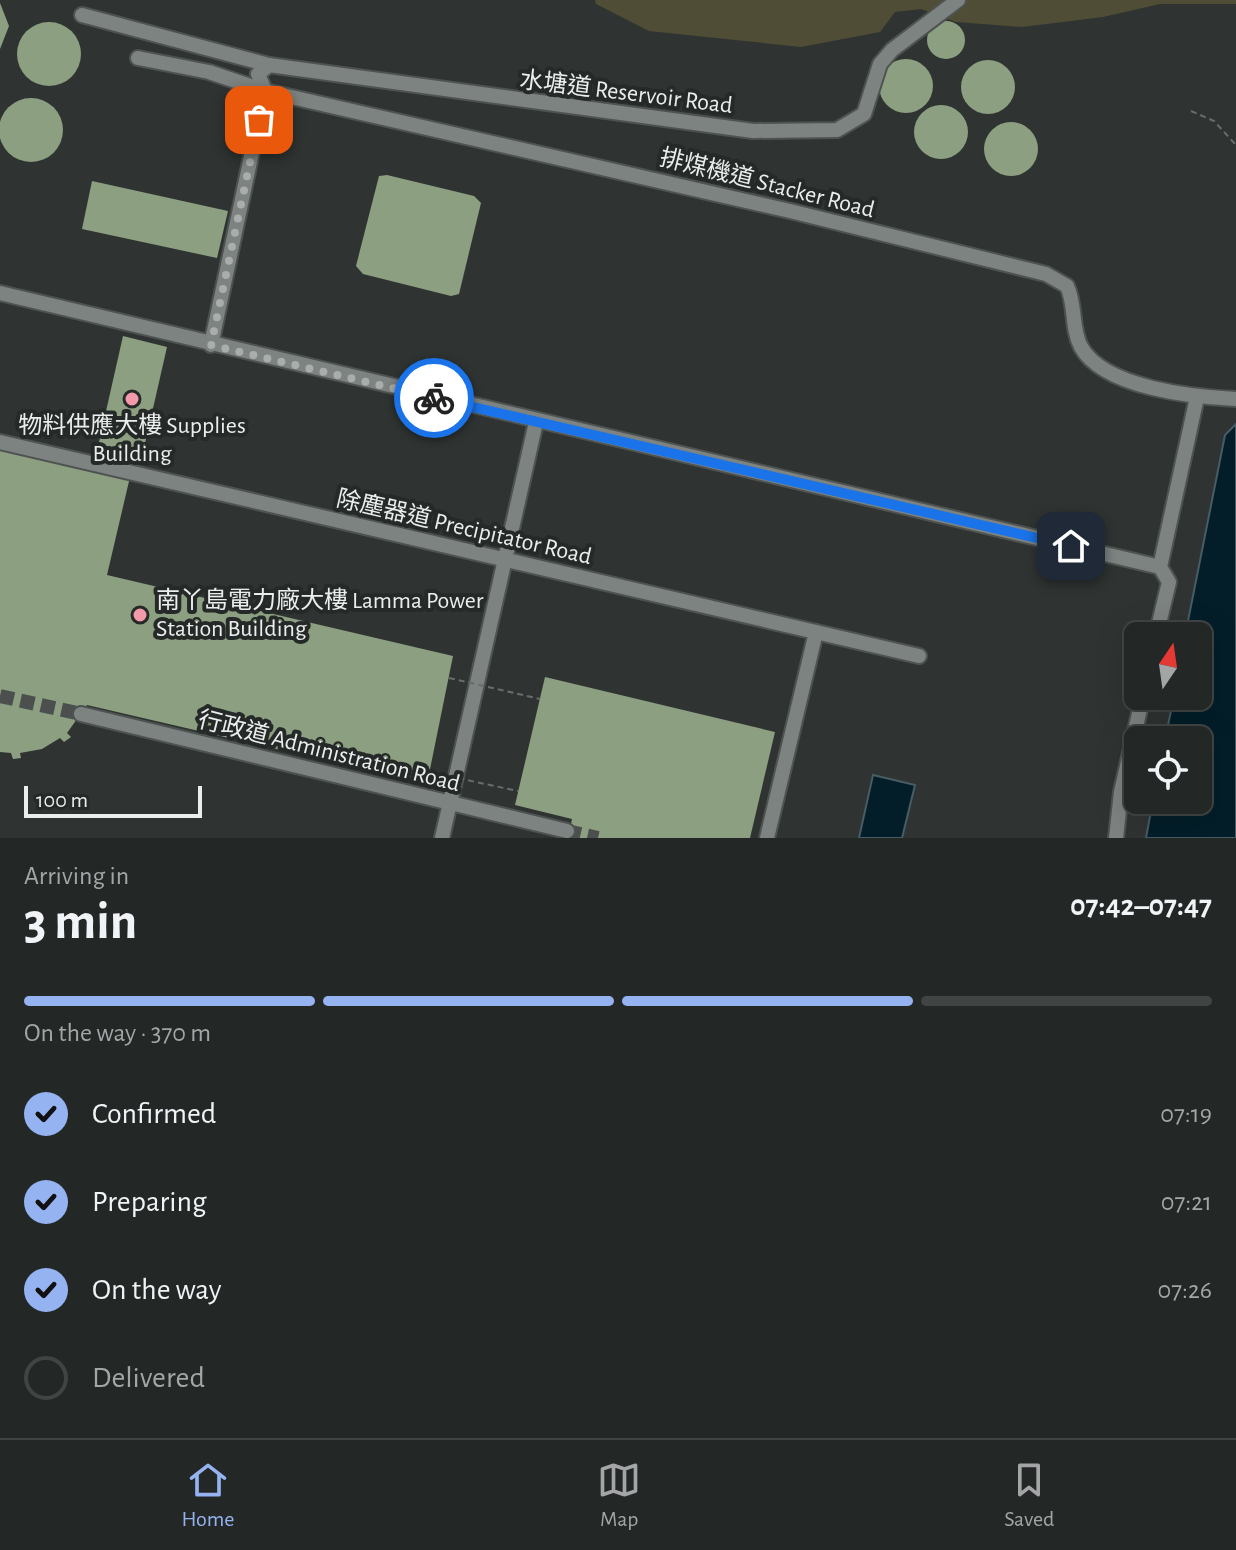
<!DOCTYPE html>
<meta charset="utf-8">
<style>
:root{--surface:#232726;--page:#2b2f2e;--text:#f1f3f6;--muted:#a3a5a7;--line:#404443;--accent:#95b2f1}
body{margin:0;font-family:"Alegreya Sans","Noto Sans TC",sans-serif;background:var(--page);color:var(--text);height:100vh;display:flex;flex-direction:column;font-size:30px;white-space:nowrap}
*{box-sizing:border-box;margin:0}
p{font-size:26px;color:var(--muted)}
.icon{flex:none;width:44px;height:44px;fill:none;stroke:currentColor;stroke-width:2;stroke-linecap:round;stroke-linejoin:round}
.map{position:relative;height:838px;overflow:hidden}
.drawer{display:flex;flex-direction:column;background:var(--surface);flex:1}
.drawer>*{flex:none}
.needle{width:52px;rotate:13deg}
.controls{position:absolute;left:1124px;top:622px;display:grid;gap:16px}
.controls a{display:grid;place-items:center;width:88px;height:88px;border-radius:12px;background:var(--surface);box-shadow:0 8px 32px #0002,0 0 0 2px var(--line);font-size:40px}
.scale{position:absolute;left:24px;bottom:20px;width:178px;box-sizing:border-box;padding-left:8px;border:4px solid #eaeeec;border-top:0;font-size:22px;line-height:28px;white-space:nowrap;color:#eaeeec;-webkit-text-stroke:6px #252a28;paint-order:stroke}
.pin{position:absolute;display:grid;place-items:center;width:68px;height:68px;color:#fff;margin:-34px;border-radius:16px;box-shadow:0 4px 12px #0006}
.courier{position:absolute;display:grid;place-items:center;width:80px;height:80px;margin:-40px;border:6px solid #1a73e8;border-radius:50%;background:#fff;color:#222;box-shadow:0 2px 10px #0007}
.summary em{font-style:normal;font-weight:600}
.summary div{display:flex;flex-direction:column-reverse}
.summary{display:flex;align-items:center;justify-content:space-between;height:136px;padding:0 24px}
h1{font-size:52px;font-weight:600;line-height:60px}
.bar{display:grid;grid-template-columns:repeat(4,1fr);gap:12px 8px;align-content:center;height:96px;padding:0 24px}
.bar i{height:10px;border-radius:6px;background:var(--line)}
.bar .selected{background:var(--accent)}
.bar p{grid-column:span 4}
ol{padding:0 24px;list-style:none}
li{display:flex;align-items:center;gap:24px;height:88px}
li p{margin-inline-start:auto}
li .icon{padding:8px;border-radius:50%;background:var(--accent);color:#111;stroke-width:4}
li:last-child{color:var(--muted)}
li i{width:44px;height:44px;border:4px solid var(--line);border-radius:50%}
.tab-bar{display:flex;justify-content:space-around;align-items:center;height:112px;border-top:2px solid var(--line);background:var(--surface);font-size:22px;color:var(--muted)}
.tab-bar a{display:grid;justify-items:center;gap:4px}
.tab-bar .selected{color:var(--accent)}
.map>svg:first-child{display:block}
.green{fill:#504d36}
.water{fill:#031e29;stroke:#485c64;stroke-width:2}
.building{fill:#8d9f81}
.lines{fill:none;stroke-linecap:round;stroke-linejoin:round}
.minor-tunnel{stroke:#4b504e;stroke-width:14;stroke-dasharray:14 7;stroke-linecap:butt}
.minor-casing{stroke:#4e5351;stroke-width:18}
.path{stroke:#686d6b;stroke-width:2;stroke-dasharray:6 4;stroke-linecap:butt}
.minor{stroke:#7d8380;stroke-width:14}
.path-bridge{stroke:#686d6b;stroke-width:2;stroke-dasharray:6 4;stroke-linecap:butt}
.done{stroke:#a9adab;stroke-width:8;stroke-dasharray:0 14.4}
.route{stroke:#1a73e8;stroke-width:10}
.poi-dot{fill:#f39aaa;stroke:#252a28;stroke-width:3}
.labels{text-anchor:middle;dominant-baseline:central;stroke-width:8;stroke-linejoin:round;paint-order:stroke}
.street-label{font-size:24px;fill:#eaeeec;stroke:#252a28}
.poi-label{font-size:24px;fill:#eaeeec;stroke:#252a28}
</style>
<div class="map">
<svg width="1236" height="838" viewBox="0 0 1236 838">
<rect width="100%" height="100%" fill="#2f3432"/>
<path class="green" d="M595,0H1236V4H1160L1103,17L1022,27L956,22L921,9L895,12L880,32L801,47L649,31L596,4Z"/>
<g class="water">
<path d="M1236,424V838H1146L1153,800H1198V740H1165L1174,696H1198V636H1185L1225,435Z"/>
<path d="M873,775L915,785L902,838H859Z"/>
</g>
<g class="building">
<path d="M0,3L9,26L0,49Z"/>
<circle cx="946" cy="40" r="19"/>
<circle cx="49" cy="54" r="32"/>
<circle cx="906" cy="86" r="27"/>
<circle cx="988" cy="87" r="27"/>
<circle cx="31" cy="130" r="32"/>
<circle cx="941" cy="132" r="27"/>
<circle cx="1011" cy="149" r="27"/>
<path d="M387,175L474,196L481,203L459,294L451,296L363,274L356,266L379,176Z"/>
<path d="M92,181L228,211L217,258L82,229Z"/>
<path d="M123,336L167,347L141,461L97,451Z"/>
<path d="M0,446L130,477L107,575L453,656L427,784L87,705L67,733L71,737L64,742L60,738L42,749L20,753L21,758L13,759L11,753L0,752Z"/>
<path d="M545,677L775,732L750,838H568L572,819L515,805Z"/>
</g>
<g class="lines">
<g class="minor-tunnel">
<path d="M0,696L81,714"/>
<path d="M567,831L598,838"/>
</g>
<defs>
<g id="minor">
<path d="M82,15L269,65L753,131L837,130L864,114L880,64L892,50L958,0"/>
<path d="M138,58L209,72L265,91L790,211L1046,274L1067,286C1076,305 1071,328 1081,347C1104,388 1193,397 1236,399"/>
<path d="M0,293L1160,567"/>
<path d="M211,345L265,91L258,74L269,65"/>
<path d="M0,442L919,656"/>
<path d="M1156,636L1169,582L1160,567L1197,397"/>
<path d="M81,714L567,831"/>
<path d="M442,838L536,422"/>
<path d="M767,838L816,632"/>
<path d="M1116,838L1121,792L1143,696"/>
</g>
</defs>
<use href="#minor" class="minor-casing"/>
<path class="path" d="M1191,111L1214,121L1236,145"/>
<use href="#minor" class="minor"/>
<g class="path-bridge">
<path d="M449,678L540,699"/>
<path d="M429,772L518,791"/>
</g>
</g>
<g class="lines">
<path class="done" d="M259,120L211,345L434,398"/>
<path class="route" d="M434,398L1071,546"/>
</g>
<g class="poi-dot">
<circle cx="132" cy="399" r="8"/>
<circle cx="140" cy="615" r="8"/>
</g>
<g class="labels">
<g class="street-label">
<text transform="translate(626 93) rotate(7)">水塘道 Reservoir Road</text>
<text transform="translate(767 184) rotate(14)">排煤機道 Stacker Road</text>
<text transform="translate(464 528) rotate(13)">除塵器道 Precipitator Road</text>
<text transform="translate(329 752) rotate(14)">行政道 Administration Road</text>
</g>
<g class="poi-label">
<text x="132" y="426">物料供應大樓 Supplies<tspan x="132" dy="28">Building</tspan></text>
<text x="156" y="601" text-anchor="start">南丫島電力廠大樓 Lamma Power<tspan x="156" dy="28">Station Building</tspan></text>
</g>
</g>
</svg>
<div class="controls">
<a><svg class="needle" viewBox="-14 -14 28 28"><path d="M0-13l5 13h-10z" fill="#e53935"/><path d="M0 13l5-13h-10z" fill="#a3a5a7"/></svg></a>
<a><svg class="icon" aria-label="locate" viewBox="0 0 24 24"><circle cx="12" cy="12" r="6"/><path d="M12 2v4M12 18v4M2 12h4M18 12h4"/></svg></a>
</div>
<div class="scale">100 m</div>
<div class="pin" style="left:259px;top:120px;background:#ea580c"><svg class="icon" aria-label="bag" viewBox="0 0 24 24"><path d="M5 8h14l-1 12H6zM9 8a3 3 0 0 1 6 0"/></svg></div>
<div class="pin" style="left:1071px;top:546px;background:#1f2937"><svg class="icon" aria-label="home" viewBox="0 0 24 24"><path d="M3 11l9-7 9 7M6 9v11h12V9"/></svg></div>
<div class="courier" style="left:434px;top:398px"><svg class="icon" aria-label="bike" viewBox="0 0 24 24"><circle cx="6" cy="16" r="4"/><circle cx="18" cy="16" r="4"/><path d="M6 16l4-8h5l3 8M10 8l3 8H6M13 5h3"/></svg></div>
</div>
<section class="drawer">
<div class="summary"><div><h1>3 min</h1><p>Arriving in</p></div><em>07:42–07:47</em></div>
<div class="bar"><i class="selected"></i><i class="selected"></i><i class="selected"></i><i></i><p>On the way · 370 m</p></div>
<ol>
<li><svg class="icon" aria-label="check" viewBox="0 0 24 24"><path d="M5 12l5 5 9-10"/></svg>Confirmed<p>07:19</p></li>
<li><svg class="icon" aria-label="check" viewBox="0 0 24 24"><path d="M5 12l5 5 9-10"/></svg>Preparing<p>07:21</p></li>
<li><svg class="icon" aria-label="check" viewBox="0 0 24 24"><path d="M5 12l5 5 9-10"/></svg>On the way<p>07:26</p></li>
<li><i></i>Delivered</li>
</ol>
</section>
<nav class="tab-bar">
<a class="selected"><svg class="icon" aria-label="home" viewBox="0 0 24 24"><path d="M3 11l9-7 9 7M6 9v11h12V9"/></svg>Home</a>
<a><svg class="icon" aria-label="map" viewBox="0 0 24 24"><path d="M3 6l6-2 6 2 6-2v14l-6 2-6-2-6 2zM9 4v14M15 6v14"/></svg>Map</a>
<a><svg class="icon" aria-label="saved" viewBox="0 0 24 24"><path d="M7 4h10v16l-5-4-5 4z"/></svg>Saved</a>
</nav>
